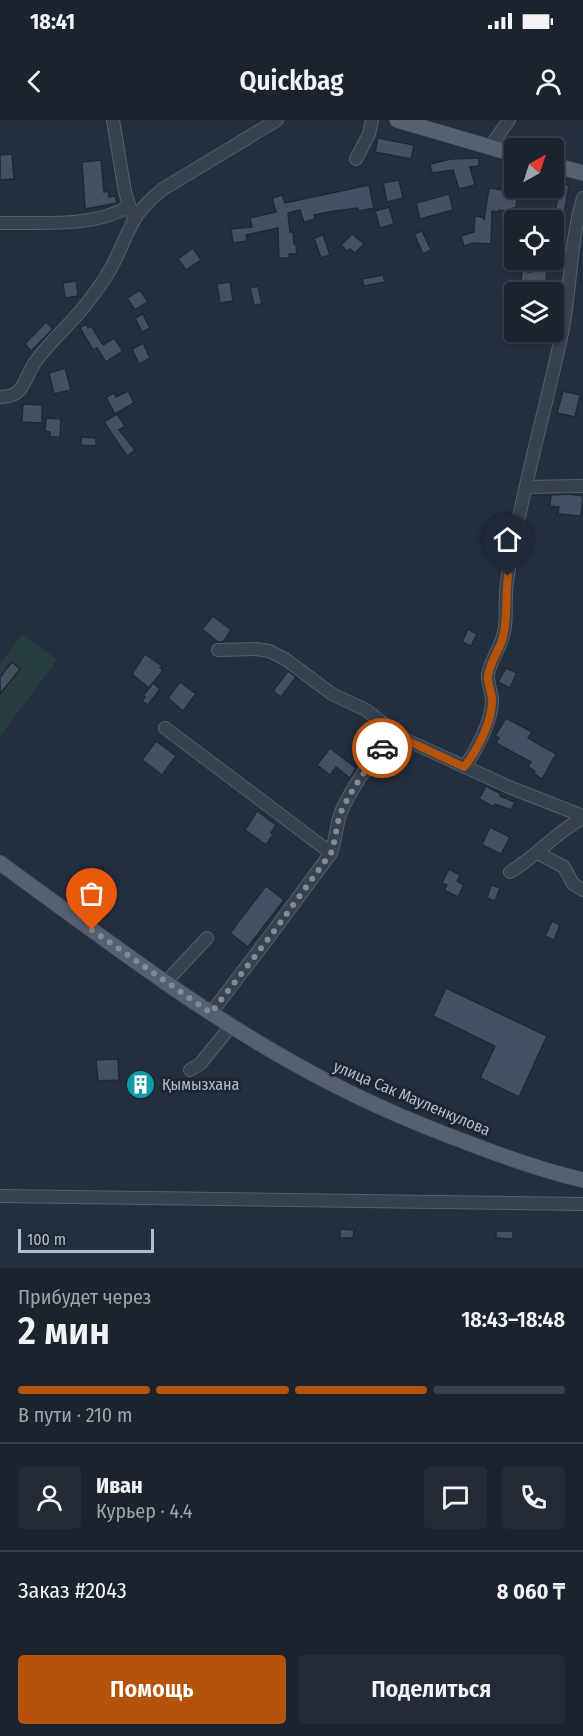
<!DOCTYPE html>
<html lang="ru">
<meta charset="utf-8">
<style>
:root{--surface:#1b232e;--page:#242b36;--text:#f1f3f6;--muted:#a0a4aa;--line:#39404a;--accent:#b45309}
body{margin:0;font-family:"Fira Sans Condensed",sans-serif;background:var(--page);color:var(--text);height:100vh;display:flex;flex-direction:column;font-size:22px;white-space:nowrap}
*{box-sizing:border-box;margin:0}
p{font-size:20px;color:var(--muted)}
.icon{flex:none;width:33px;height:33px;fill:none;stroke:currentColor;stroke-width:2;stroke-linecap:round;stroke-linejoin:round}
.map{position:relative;height:1148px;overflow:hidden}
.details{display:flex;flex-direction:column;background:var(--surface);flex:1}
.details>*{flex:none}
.needle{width:39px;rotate:39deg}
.controls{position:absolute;left:504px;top:18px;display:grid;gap:12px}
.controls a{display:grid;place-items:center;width:60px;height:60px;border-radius:6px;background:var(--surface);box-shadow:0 2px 4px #0004,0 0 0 2px var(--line);font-size:30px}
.scale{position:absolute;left:18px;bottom:15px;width:136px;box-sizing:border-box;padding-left:6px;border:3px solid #b4bcc9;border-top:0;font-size:16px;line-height:21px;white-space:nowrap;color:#b4bcc9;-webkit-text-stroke:4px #1d2633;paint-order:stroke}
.pin{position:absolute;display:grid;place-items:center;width:51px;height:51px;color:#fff;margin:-62px -26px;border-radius:50% 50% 50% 0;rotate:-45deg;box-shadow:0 0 6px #0007}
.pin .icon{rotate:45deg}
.courier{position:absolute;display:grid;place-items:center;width:60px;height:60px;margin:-30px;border:4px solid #b45309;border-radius:50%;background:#fff;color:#222;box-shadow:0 2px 8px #0007}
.head em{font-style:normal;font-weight:600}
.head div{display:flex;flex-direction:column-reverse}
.head{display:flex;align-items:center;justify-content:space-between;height:102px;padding:0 18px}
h1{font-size:39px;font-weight:600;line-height:45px}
.bar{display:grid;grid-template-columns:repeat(4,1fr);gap:9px 6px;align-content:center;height:72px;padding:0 18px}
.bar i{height:8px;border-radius:4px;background:var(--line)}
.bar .on{background:var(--accent)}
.bar p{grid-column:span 4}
.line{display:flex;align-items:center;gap:15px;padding:0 18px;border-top:2px solid var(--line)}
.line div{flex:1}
.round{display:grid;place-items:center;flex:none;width:63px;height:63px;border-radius:6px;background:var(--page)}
.action{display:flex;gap:12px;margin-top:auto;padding:12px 18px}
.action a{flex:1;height:69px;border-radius:6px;background:var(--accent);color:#fff;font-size:24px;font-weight:600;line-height:69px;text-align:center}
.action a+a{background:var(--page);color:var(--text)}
.status{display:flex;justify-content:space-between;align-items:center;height:42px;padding:0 30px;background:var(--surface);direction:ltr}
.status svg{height:16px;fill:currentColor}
header{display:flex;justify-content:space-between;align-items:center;height:78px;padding:0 18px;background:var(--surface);font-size:27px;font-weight:600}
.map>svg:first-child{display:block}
.green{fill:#263c3f}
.building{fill:#455162;stroke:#1f2835;stroke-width:1.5}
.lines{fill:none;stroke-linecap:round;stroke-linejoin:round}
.minor-casing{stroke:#565f6c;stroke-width:14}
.major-casing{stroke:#414a57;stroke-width:16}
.minor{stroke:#38414e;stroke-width:12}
.major{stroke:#56606e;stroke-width:15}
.done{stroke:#828b98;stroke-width:6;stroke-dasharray:0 10.8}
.route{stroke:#b45309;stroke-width:8}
.labels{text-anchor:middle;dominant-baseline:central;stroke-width:6;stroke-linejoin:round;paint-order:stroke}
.poi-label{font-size:16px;fill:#b4bcc9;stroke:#1d2633;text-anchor:start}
.street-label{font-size:16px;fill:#b4bcc9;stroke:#1d2633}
</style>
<div class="status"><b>18:41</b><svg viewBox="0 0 49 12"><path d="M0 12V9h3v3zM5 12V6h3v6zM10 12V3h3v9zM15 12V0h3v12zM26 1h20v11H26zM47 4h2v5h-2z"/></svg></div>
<header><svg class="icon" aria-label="back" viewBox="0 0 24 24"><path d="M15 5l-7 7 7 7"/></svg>Quickbag<svg class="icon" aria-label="person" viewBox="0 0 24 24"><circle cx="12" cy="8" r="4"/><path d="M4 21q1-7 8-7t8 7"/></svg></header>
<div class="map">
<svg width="583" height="1148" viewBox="0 0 583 1148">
<rect width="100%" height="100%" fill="#242f3e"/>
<path class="green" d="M22,514L57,540L0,616V544Z"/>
<g class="building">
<path d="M378,18L414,25L411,39L375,32Z"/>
<path d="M12,34L14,59L0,60V35Z"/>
<path d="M479,38V46L470,47L475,65L459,69L453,50L432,53L430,44L451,39Z"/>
<path d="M101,40L104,72L108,71L109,77L115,76L117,83L85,89L82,42Z"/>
<path d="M507,47L514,49V78H517L516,88H513L512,92L499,90V92L492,91L491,124L473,123L464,126L461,116L474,112L475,96L483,97L484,100L489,68L503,70Z"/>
<path d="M399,60L403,78L387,82L383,63Z"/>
<path d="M560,64L569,65L557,135H554V99Z"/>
<path d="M369,65L374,88L358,91V88L334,91L314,95L315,99L304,102L300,90L288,93L290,112H293L294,124H296L297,134H289L290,138H279L278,108L246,115L247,121L233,123L231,109L252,107L250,98L276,92L272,78L282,75L285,83Z"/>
<path d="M449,74L453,90L420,99L416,83Z"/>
<path d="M389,87L394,104L380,108L375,91Z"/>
<path d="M422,111L431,130L423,134L414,114Z"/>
<path d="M352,114L364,124L355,133L350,129L347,131L341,125Z"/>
<path d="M323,115L330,135L321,138L314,118Z"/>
<path d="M193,128L201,140L186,150L178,139Z"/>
<path d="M532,140H555L554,149H547L545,172H520L522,151L531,152Z"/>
<path d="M383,155L385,162L364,166L362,159Z"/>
<path d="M76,161L78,176L65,178L63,163Z"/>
<path d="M230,162L233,181L220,183L217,164Z"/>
<path d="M258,166L262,184L254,185L250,168Z"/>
<path d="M140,170L148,182L135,190L127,178Z"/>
<path d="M143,194L150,208L142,212L135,198Z"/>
<path d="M46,202L53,209L31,231L25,224Z"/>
<path d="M86,204L88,208L91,206L103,225L114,218L123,231L106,242L97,228L93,230L80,208Z"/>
<path d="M143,223L150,238L139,244L132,229Z"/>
<path d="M65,248L71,270L54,274L49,253Z"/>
<path d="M128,271L134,283L115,294L106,277L114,273L116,277Z"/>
<path d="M563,271L580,275L575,297L557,293Z"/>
<path d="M23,284L42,285V303L22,302Z"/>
<path d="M117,294L125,306L119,310L135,330L127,336L104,302Z"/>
<path d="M46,298L61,299L60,317H50V312L45,311Z"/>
<path d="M81,317L96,318V326L81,325Z"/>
<path d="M570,374L583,376L581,396L558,394L559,387L550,386L551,375Z"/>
<path d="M213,496L231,510L223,522H218L202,509Z"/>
<path d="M468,509L477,514L471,526L462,522Z"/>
<path d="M145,534L162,546L160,548L163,550L149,568L132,554Z"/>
<path d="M12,542L20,549L0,574V557Z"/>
<path d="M506,548L517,553L510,568L498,562Z"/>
<path d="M288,551L296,557L281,577L273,571Z"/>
<path d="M180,562L196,574L183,591L168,578Z"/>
<path d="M153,563L160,569L148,585L142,581L145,577L143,576Z"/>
<path d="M506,598L532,612L528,618L556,634L542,659L534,654L535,651L528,647L531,642L496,623L499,618L495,616Z"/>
<path d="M156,621L176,636L162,655L142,640Z"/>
<path d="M330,628L356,648L350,658L336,647L330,655L317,645Z"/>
<path d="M486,666L501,674L500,676L515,682L511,690L495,684L494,687L479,679Z"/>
<path d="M257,691L276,705L271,713L273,715L266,725L245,710Z"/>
<path d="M490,707L510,717L501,734L482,725Z"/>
<path d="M449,749L460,755L457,761L464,765L458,777L444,770L447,765L442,763Z"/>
<path d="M491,765L500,768L495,781L487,778Z"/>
<path d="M266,766L284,780L248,827L230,813Z"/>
<path d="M552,801L560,805L554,820L545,816Z"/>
<path d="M446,868L547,916L519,977L480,958L495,926L433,896Z"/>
<path d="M118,939L119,960L98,961L96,940Z"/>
<path d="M154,958L155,967L127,970L126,962Z"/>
<path d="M340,1109L354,1110L353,1118H340Z"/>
<path d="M496,1111H513V1119L496,1118Z"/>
</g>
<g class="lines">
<defs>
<g id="minor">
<path d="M113,0L125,72L132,94"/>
<path d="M490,27L509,0"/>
<path d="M356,39L369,14L372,0"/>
<path d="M0,103C41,102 91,108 128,87"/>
<path d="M0,277C26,277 23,258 36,241C51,220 72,203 87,183C98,169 110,152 117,136C132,104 133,93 163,69L277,0"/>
<path d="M526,367L583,366"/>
<path d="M218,530L256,529L269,531L285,539L332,574L366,590L402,618L509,667L583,696"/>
<path d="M165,608L331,733"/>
<path d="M464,647C476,632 492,600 492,581C492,572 487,563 488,554C491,539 501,528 504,512C507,499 505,488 506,476C506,458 511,439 514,422C527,352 547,283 562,213C571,169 570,121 583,78"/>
<path d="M538,733L564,747L573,764L583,770"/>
<path d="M510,752C537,736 556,712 583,698"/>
<path d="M165,863L207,818"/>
<path d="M211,893L269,817L331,733C336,720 336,705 341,692C348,675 374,633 388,622C393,619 396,618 402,618"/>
<path d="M190,950L200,944L231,906"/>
<path d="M0,1076L583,1084"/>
</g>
<g id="major">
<path d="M397,0L514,34"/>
<path d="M554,45L583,53"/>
<path d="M0,743C97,813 192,887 297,945C352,976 411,1002 471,1024C507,1038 545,1051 583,1060"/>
</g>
</defs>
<use href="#minor" class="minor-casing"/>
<use href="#major" class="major-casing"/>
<use href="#minor" class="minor"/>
<use href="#major" class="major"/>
</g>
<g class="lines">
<path class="done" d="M92,810L211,893L269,818L331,733C336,720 336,705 341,692C351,670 367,648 382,628"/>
<path class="route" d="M382,628L390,621L402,618L464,647C477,631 491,604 492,583C493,574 487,564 488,556C490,541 500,530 503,517C508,497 505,477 508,456"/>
</g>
<defs>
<symbol id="building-disc" viewBox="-11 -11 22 22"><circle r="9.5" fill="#0f9aa8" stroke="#1d2633"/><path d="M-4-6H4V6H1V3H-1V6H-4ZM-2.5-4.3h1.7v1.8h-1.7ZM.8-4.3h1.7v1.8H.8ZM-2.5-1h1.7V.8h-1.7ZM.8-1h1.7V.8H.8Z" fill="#fff"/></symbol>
</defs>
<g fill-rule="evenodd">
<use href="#building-disc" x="124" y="948" width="33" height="33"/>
</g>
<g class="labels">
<g class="poi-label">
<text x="162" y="964">Қымызхана</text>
</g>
<g class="street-label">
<text transform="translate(412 978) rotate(23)">улица Сак Мауленкулова</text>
</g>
</g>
</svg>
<div class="controls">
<a><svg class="needle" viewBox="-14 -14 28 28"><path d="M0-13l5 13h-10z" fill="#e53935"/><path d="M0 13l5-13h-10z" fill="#a0a4aa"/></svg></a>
<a><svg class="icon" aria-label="locate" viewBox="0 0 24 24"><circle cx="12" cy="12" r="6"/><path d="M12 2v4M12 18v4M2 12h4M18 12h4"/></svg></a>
<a><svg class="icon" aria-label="layers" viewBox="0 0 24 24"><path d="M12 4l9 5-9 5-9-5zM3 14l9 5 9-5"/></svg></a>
</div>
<div class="scale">100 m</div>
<div class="pin" style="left:92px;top:810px;background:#ea580c"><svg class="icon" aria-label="bag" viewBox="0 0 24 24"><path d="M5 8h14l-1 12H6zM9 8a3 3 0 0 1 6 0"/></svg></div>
<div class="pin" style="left:508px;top:456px;background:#1f2937"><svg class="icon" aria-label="home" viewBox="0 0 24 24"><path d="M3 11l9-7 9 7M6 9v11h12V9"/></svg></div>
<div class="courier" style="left:382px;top:628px"><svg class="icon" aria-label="car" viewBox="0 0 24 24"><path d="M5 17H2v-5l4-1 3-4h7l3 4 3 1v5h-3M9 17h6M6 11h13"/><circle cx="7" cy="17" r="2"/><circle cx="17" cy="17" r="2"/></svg></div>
</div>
<section class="details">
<div class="head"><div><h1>2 мин</h1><p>Прибудет через</p></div><em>18:43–18:48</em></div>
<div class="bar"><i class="on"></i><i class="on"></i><i class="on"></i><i></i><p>В пути · 210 m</p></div>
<div class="line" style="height:108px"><a class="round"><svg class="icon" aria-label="person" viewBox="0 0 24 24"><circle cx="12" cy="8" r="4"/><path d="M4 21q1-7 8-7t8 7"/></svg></a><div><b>Иван</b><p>Курьер · 4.4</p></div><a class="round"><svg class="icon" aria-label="chat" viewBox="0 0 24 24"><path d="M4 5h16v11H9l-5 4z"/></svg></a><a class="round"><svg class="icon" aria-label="phone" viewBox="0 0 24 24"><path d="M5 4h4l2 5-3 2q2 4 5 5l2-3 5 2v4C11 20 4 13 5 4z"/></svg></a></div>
<div class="line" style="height:78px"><div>Заказ #2043</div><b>8 060 ₸</b></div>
<div class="action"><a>Помощь</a><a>Поделиться</a></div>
</section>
